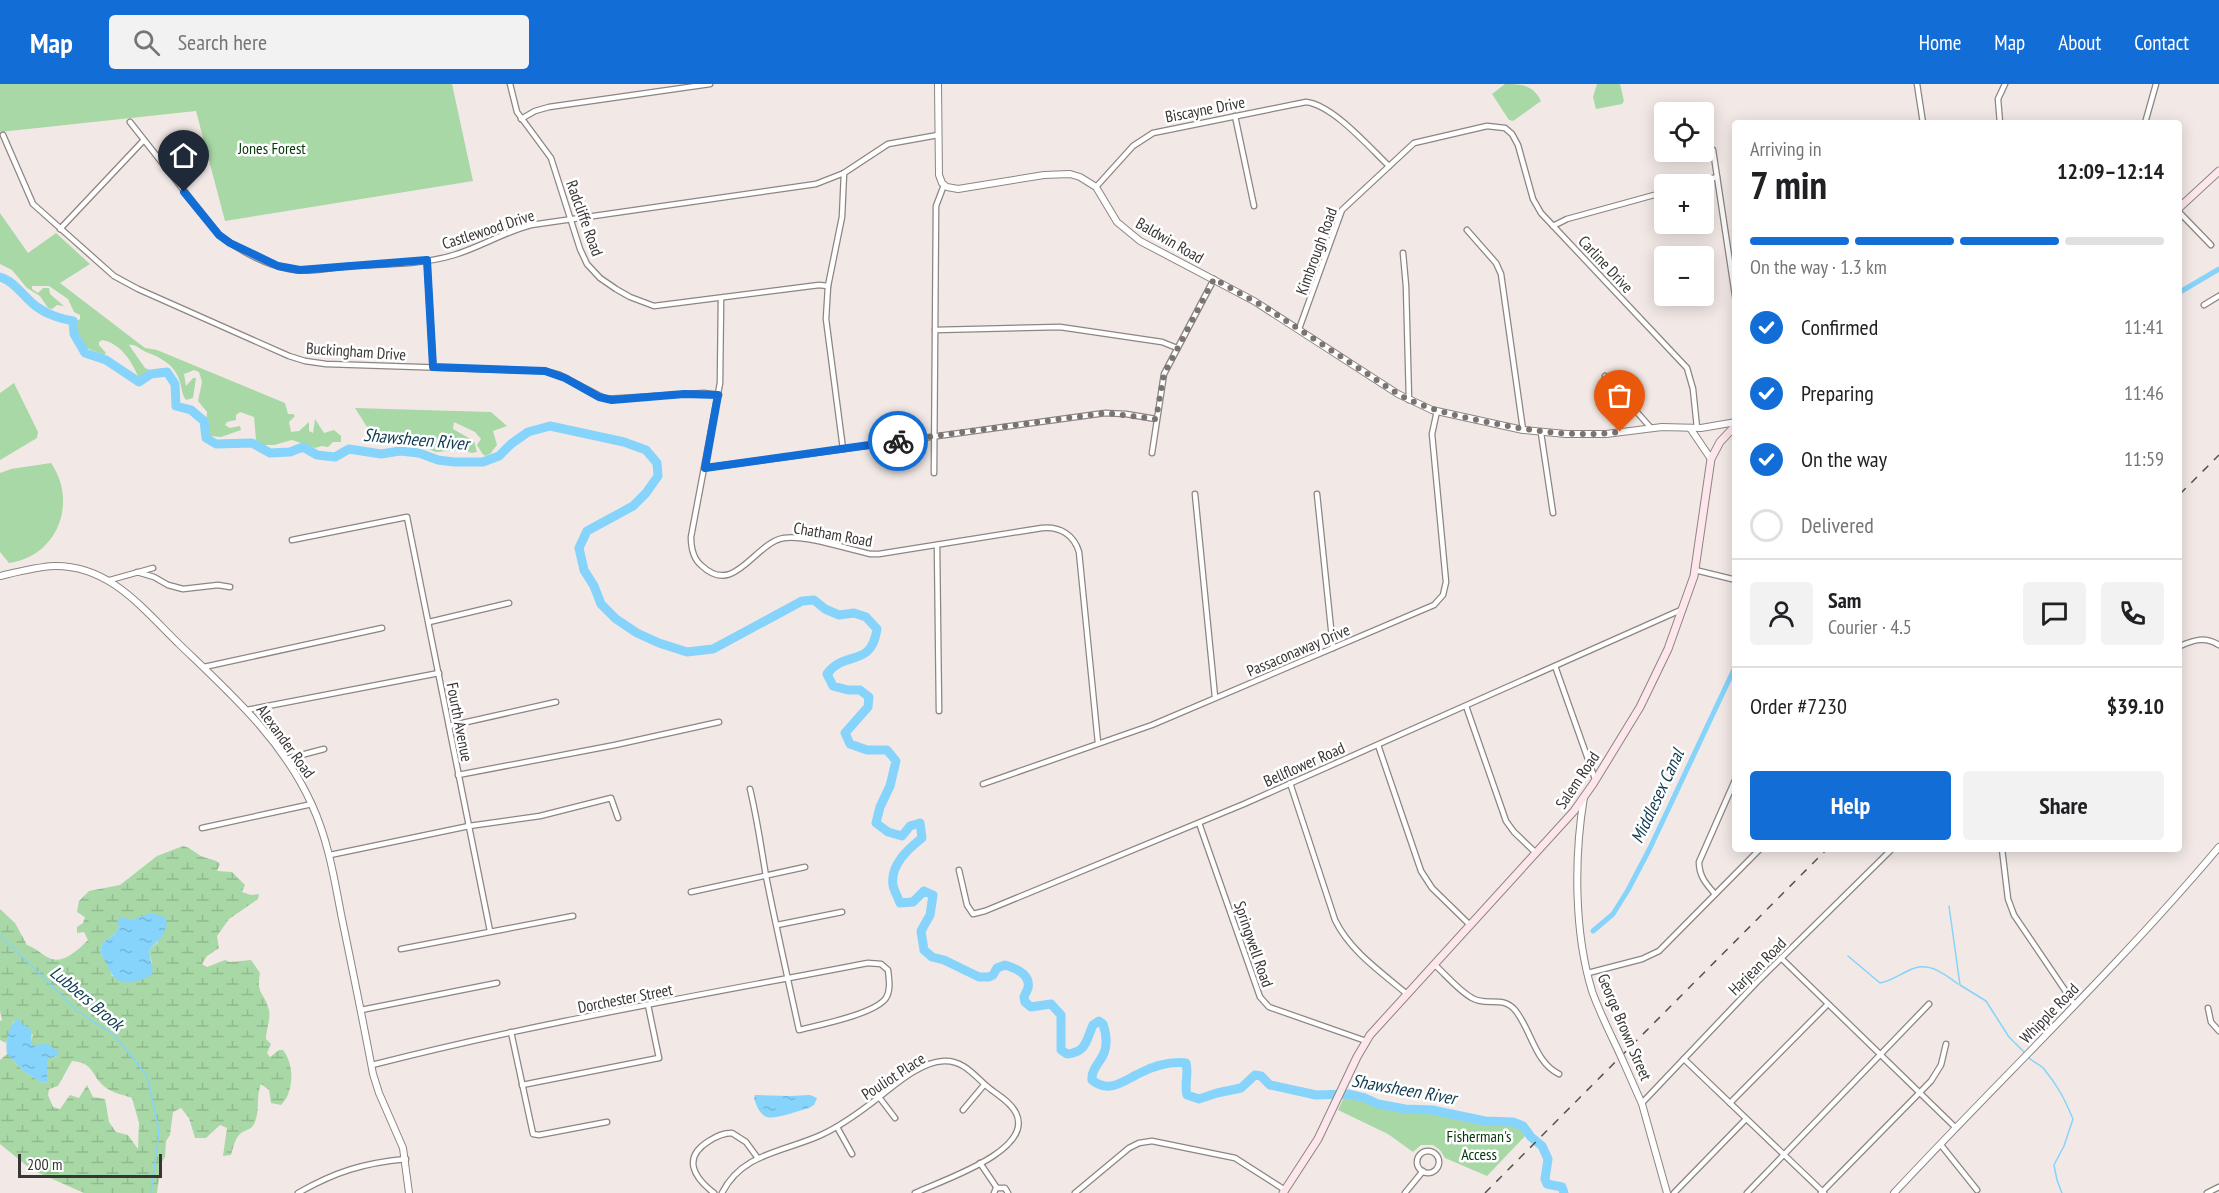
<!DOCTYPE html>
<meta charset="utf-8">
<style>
:root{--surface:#fff;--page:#f2f2f2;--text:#202124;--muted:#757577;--line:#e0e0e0;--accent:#126dd6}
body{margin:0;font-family:"PT Sans Narrow",sans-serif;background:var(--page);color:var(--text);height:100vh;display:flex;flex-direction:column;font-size:22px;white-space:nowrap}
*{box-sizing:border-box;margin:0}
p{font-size:20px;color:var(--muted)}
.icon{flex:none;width:33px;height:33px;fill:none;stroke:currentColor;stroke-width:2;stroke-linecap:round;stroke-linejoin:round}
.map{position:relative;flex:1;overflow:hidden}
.sheet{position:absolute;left:1732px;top:36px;width:450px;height:732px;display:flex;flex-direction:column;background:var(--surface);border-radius:6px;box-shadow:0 3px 15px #0003}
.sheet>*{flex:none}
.tools{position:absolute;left:1654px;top:18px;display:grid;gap:12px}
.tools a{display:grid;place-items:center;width:60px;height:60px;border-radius:6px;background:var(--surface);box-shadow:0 3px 15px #0003;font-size:30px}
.scale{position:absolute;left:18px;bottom:15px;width:144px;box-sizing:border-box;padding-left:6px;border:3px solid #383534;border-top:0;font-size:16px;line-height:21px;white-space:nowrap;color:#383534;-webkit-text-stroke:4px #fff;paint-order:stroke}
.pin{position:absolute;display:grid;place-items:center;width:51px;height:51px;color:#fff;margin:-62px -26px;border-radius:50% 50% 50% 0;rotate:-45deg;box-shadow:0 0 6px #0007}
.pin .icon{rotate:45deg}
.courier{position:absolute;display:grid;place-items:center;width:60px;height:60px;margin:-30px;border:4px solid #126dd6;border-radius:50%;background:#fff;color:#222;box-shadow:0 2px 8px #0007}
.overview em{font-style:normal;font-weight:800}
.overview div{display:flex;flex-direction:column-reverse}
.overview{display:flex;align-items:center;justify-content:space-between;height:102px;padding:0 18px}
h1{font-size:39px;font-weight:800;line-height:45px}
.bar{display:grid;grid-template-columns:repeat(4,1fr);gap:9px 6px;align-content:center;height:72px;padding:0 18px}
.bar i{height:8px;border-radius:4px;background:var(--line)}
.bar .selected{background:var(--accent)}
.bar p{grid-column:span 4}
.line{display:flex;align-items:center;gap:15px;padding:0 18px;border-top:2px solid var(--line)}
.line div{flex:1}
.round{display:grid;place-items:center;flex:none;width:63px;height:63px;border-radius:6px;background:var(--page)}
ol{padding:0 18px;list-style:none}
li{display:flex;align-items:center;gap:18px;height:66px}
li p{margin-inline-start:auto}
li .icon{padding:6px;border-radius:50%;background:var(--accent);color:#fff;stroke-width:4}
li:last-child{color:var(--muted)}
li i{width:33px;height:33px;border:3px solid var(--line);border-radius:50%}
.button{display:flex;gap:12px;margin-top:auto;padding:12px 18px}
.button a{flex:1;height:69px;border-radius:6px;background:var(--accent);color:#fff;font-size:24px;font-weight:800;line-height:69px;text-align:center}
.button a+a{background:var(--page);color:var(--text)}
header{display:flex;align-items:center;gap:36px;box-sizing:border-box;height:84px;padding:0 30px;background:var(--accent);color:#fff}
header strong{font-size:28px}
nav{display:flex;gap:33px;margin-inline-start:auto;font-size:21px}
.search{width:420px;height:54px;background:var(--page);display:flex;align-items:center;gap:15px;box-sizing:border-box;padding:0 21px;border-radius:6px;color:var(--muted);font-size:22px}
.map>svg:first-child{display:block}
.green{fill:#a8d8a6}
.wetland{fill:url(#wetland-marsh);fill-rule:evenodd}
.water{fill:url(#water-ripples)}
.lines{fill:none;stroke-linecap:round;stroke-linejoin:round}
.stream{stroke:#86d3fb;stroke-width:1.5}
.canal{stroke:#86d3fb;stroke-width:5}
.river{stroke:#86d3fb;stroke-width:9}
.minor-casing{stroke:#8d8582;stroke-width:7}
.tertiary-casing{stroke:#8d8582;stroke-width:8}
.secondary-casing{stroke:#8d8582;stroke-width:9}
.minor{stroke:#fff;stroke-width:4.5}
.tertiary{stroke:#fff;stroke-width:6}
.secondary{stroke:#fde6ec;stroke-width:7}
.rail{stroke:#55514f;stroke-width:1.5;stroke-dasharray:8 8;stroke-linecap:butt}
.tertiary-bridge-casing{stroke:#8d8582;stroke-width:8;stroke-linecap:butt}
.tertiary-bridge{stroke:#fff;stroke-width:6}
.done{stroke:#797472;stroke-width:6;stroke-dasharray:0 10.8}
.route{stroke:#126dd6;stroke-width:8}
.labels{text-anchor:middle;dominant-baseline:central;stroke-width:5;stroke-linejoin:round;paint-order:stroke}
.street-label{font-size:16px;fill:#383534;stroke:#fff}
.park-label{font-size:16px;fill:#053709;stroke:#fff}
.water-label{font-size:18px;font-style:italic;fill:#0e3b50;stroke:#fff}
</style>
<header>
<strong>Map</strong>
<div class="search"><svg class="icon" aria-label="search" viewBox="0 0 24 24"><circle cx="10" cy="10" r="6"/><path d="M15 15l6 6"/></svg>Search here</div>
<nav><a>Home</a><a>Map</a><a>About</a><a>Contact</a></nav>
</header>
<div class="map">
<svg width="2219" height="1109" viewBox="0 0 2219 1109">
<defs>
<pattern id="wetland-marsh" width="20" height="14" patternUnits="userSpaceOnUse" patternTransform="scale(1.5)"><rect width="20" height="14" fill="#a8d8a6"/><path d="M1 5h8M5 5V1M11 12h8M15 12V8" fill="none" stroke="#91ba90"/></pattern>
<pattern id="water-ripples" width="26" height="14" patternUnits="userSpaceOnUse" patternTransform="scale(1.5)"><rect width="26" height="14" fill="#86d3fb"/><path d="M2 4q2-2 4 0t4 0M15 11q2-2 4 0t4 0" fill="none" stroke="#74b6d8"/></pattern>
</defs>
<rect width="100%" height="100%" fill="#f2e9e6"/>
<g class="green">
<path d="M0,0H452L473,97L225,137L196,27L0,48Z"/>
<path d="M1505,0C1522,0 1533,1 1541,17L1513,37L1509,36L1492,10Z"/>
<path d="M1597,0H1620L1624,17L1622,20L1596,25L1593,13Z"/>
<path d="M0,129L28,169L56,149L90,180L60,199L145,264L157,266L285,319L288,330H293L295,332L289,338L291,348L299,347L309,338V347L313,349L315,335L324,349L334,346L341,352V358H333L328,363L322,362L315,364L292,356L274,361H261L256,356L254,333L240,328L236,331V336L227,338L225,341L230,344L240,342L241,346L221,353L209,352L206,348L207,328L198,317L202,298L199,288L194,286L184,290L186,302L193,294H196L193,314L186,316C182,311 182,305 180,298C175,281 162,274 146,268C139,265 136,260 129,261L145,284L150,286L146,293L138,292C131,276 120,259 102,256L99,258V261L106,269L104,271L86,264L78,257L80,252L77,249L75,238L80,235V231L74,228L68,215L49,202H32V205L38,209L43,204H49L50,210L64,222L57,221L52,225L48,224L40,212L27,204L12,186L0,180Z"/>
<path d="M14,299L38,348L37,354L0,376V309Z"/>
<path d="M355,324L491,328L507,342L493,347L497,361L490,370L485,372L482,369L477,361L481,355L475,348L454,338L453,345L474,357L477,368L472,369L461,366L436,368L413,359L396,362L387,360L380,351L367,343Z"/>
<path d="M51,379C78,418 58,472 9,479L0,468V389L11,385Z"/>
<path d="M1348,1010C1359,1013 1368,1018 1379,1020C1397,1025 1416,1024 1435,1026C1452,1028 1468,1034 1485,1037C1502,1039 1517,1034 1528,1049L1487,1092L1445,1074L1440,1066L1433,1061H1421L1413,1068L1388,1050L1338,1026L1345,1011Z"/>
</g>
<path class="wetland" d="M183,762C191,764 194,768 201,772C209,776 214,774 220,780L217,787L232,788L245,801L242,808L251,811L259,810L258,815L229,835L217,852L219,864L207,872L202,880L207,883L225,876L230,878L251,876L260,889C256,911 264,907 269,926C271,934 266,946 266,955L271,960L267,969L270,973L279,966H283C295,981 294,1008 281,1021L271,1019L269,1006L261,1000C256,1012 260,1025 255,1038C252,1046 247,1045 241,1049C235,1054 233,1064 231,1071L223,1072L227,1044L220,1041L206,1054H195L189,1034L181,1024L173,1028L170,1051L166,1057L165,1073L161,1079L157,1109H84L32,1086L0,1060V976L7,970L23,987L43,999L47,998V975L57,972L45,961H30L33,951L17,935L13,938L6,959L0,956V937L2,936L0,927V825L15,839L27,861C36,864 41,870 49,874C63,881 79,865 88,856L84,848L77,849V843L83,839L85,833L77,828L79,817L89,807L120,801L157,772ZM150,830L158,858L149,866L152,879L112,892L109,882L100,868L102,859L115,850L119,842ZM72,977C95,979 90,991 105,1003C112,1009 124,1011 132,1014L139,1039L138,1065L128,1051L116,1048L109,1038L105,1015L93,1013L87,1001L79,1014L70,1011L60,1025L53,1023L48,1011L49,1005L58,1002Z"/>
<g class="water">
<path d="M150,829L165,833L167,840L162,853L149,866L153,888C148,894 144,895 137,897C111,904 112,886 100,868L102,859L115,850L119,842L117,837L121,833L132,836Z"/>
<path d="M17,934C27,948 34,937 31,961L48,960L59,968L57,972L47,975V998L43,999L23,987L7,970C5,958 8,943 17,934Z"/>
<path d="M755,1011L790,1012L810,1011L817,1014L814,1021L809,1024C801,1026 774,1036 767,1033C760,1031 756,1021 754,1014Z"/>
</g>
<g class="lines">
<g class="stream">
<path d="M1949,822L1960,901L1986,917L2009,953L2026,970"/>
<path d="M0,851L76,926L115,952L147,992L159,1046L151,1109"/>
<path d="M1848,872L1880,899C1893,897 1902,888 1915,884C1931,879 1946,891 1958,900"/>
<path d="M2029,974C2033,978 2040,980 2044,985C2058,1002 2064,1014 2073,1035L2064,1062L2054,1081L2057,1096L2062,1109"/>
</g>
<g class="canal">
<path d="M2180,208L2219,185"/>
<path d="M1593,847L1613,830L1628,806L1650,764L1736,581"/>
</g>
<path class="river" d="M0,193C15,197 25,215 37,223C48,231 59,234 73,237L74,250L85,269L106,276L139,298L151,290L167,288L175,300L176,322L191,326L204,337L206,354L216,360L252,359L270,369L290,368L303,363L317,371L335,373L349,365L381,370L400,367L419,369L438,376L454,378H483L499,372L511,360L528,348L550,342L624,358L646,366L657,379L658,392L646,409L633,422L587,447L579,464L584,486L594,502L601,520L616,535L637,549L659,559L687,568L713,565L802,517L814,516L825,525L839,531L854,529L866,533L877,545C871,585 845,565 827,590L833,602L848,606H860L869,613L868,623L845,649L850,660L867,666H887L896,677L890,702L880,723L876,739L888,748L902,752L910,742L920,739L922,754C908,765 890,781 893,801C894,807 898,813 900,819L913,818L924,807L933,811L930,831L921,847L924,866L932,873L944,876L979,893H989L993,891L997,884L1005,881C1015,884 1031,890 1028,904C1027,907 1025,910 1024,913L1025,918L1031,923L1051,920L1061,931V966L1067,970C1087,968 1086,956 1093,941L1099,937L1103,940C1106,949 1108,959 1104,969C1100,979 1091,985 1092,996C1109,1010 1123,997 1140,989C1154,982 1169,977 1186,979C1189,990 1184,1000 1187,1011L1199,1015L1217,1009L1241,1004L1255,991L1261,992L1270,1001L1316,1011L1348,1010L1365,1014L1378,1020L1405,1025L1432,1026L1485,1037L1513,1038L1523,1042L1531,1053L1542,1062L1548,1075L1545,1095L1547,1100L1562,1103L1564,1109"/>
<defs>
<g id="minor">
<path d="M510,0L517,28L551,74L580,165L587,180L600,194L616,205L630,213L654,222L819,201L828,202"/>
<path d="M1917,0L1923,39"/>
<path d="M1235,32L1254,122"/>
<path d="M521,35L535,27L549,23L710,0"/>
<path d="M130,38L219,151C239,166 264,180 289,185C308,189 329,184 349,182C383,180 421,181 454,171C481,163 504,148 531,141L816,100L844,89L888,60L938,51"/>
<path d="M2000,39L1998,15L2005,0"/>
<path d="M2145,39L2156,0"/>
<path d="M3,51L33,120L114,192L138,205L289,272L305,277L326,280L545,287L560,291L606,315L704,309L719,311"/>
<path d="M1713,66L1736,218"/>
<path d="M1691,100L1717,93"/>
<path d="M1096,103L1133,62L1153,49L1306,18C1333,21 1369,63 1389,82"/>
<path d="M2180,129L2211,161"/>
<path d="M1553,142L1567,135L1665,108"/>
<path d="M60,145L143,57"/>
<path d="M1467,146L1496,179L1501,190L1523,346"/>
<path d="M1403,169L1406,202L1409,316"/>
<path d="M427,176L433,283"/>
<path d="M721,214L720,299L691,453C691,464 693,475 702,482C735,513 755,458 784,454C807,451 847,465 870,470H879L1042,444C1060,442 1074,451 1079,468L1098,659"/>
<path d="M2204,221L2219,212"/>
<path d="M1299,245L1342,126L1414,59L1487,42L1505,44L1512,50L1518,61L1533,115L1541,129L1687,284L1693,305L1697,344"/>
<path d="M935,246L1060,243L1162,258L1177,264"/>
<path d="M1605,292L1651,344"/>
<path d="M1541,349L1553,429"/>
<path d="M843,365L826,235L828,202L842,133L844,89"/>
<path d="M1152,369L1164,290L1214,195"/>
<path d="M705,384L1105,329L1126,330L1156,335"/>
<path d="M934,389L936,122L944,101"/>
<path d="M1195,410L1215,613"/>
<path d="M1317,410L1333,564"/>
<path d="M292,456L407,433L490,847"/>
<path d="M937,461L939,627"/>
<path d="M1695,486L1736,496"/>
<path d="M137,488L154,493L168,501L183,505L218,501L230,503"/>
<path d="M110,496L153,484"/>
<path d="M429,538L509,519"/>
<path d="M2180,562C2194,556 2205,552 2219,561"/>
<path d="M1555,582L1595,695"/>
<path d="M204,583L382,544"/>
<path d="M1466,622L1506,737L1514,748L1536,769"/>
<path d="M247,626L439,589"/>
<path d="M449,642L556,618"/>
<path d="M1378,661L1421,787L1432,804L1470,841"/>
<path d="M286,675L324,665"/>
<path d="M458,691L615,661L719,638"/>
<path d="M1290,699L1335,836C1350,867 1381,888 1407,910"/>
<path d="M983,700L1152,641L1434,521L1443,511L1446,498L1432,350L1437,327"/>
<path d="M1199,739L1260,913L1269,923L1366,957"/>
<path d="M202,744L312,720"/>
<path d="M2002,765L2008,815L2014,831L2075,921"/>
<path d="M330,771L469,742L540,732L611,714L618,734"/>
<path d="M959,786L967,821L973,830L985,827L1244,720L1683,525"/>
<path d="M691,808L805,783"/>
<path d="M1715,810C1706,800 1699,792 1699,778L1736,694"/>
<path d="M777,841L842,828"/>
<path d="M401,865L573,832"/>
<path d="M1781,874L1956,1044"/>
<path d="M1434,880C1446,891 1458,906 1472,914C1487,923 1502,911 1515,926C1531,945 1535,979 1559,990"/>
<path d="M1588,889L1642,875L1659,867L1760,765"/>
<path d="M2208,924L2211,938L2219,947"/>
<path d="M361,926L497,899"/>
<path d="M511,948L533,1050L539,1051L607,1038"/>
<path d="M1684,975L1824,1109"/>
<path d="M372,981C535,939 702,911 868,879L881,880L888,886C889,895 891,906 886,914C875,930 819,941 799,946C788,895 776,843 766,792C761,763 757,734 750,705"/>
<path d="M522,1001L659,974L648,921"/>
<path d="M879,1013L895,1034"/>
<path d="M1642,1019L1757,898L1892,765"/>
<path d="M1730,1019L1828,920"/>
<path d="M963,1026L984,1001"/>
<path d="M837,1043L852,1070"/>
<path d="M1941,1061L1977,1106"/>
<circle cx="1428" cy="1078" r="11"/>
<path d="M980,1079L997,1104"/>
<path d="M298,1109C335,1088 363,1079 406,1075"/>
<path d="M714,1109C692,1092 683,1073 709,1057C717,1052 723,1049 732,1049L746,1058L757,1073"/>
<path d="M722,1109C742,1069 784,1068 821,1051C841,1042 860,1028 878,1014C896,1000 920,978 944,977C966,976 977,996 993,1007C1001,1013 1011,1019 1016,1029C1035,1067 940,1097 915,1109"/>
<path d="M994,1109L996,1104H1005L1008,1109"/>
<path d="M1075,1109L1129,1064L1139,1059L1152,1057L1235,1074L1285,1106"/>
<path d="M1405,1109L1423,1087"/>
<path d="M1674,1109L1746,1035"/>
<path d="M1747,1109L1929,920"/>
<path d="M1821,1109L1931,997L1941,981L1946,960"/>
<path d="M2207,1109L2219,1103"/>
</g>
<g id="tertiary">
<path d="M938,0L939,91L942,99L947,103L958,105L1044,91L1070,90L1080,93L1096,103L1117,138L1140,157L1254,217L1398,310L1432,326L1523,346L1566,350H1606L1662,343L1701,344L1736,338"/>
<path d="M1690,344L1711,375"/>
<path d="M0,492C17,488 36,483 54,482C110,481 143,525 180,561C230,609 283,656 312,721C328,756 334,793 341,830C352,883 363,937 373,990L379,1009L403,1064L409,1109"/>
<path d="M1584,713C1574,773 1574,848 1592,907C1599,927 1609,947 1618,966"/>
<path d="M1623,977L1642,1020L1667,1109"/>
<path d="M1894,1109C2002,993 2117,884 2219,763"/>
</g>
<g id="secondary">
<path d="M2180,123L2219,87"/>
<path d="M1283,1109L1318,1055L1357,973L1370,951L1574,727L1593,700L1640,623L1668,565L1694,492L1711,375L1720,358L1736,341"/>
</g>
</defs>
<use href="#minor" class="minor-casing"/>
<use href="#tertiary" class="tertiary-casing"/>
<use href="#secondary" class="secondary-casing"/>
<use href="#minor" class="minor"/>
<use href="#tertiary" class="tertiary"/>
<use href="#secondary" class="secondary"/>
<g class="rail">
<path d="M2180,410L2219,371"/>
<path d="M1485,1109L1827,765"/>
</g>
<defs>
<path id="tertiary-bridge" d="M1618,966L1623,977"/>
</defs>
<use href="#tertiary-bridge" class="tertiary-bridge-casing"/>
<use href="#tertiary-bridge" class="tertiary-bridge"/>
</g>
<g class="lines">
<path class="done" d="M898,357L1105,329L1156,335L1164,290L1214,195L1268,225L1398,310C1423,324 1449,330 1477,336C1525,346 1570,354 1620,348"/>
<path class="route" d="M184,108L219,151L230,159L278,182L300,186L427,176L433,283L545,287L565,294L599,313L612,316L684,310L718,311L705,384L898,357"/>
</g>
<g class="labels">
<g class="street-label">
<text transform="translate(1205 25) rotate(-11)">Biscayne Drive</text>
<text transform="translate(585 134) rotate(70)">Radcliffe Road</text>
<text transform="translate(488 145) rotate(-18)">Castlewood Drive</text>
<text transform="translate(1170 156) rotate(30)">Baldwin Road</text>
<text transform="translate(1316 167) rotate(-70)">Kimbrough Road</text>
<text transform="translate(1606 180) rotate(47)">Carline Drive</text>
<text transform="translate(356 267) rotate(4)">Buckingham Drive</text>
<text transform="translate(833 450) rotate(10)">Chatham Road</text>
<text transform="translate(1298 566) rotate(-23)">Passaconaway Drive</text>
<text transform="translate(460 638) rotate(79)">Fourth Avenue</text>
<text transform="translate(286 657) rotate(54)">Alexander Road</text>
<text transform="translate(1304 680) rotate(-24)">Bellflower Road</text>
<text transform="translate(1577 696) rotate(-56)">Salem Road</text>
<text transform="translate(1254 860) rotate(71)">Springwell Road</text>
<text transform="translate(1757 882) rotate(-45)">Harjean Road</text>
<text transform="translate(625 914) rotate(-11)">Dorchester Street</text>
<text transform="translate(2049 929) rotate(-46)">Whipple Road</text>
<text transform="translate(1625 943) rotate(67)">George Brown Street</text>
<text transform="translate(893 992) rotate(-33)">Pouliot Place</text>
</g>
<g class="park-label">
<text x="272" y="64">Jones Forest</text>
<text x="1479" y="1052">Fisherman's<tspan x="1479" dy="18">Access</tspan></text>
</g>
<g class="water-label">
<text transform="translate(416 355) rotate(5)">Shawsheen River</text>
<text transform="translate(1657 712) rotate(-65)">Middlesex Canal</text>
<text transform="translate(87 914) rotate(40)">Lubbers Brook</text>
<text transform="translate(1404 1005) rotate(10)">Shawsheen River</text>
</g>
</g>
</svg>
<div class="tools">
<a><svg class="icon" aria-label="locate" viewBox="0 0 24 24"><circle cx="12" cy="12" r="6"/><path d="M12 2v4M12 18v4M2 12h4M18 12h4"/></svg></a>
<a>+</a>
<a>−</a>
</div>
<div class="scale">200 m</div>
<div class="pin" style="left:1620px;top:348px;background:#ea580c"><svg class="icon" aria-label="bag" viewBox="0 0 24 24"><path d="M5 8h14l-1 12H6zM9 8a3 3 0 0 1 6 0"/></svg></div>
<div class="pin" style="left:184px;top:108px;background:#1f2937"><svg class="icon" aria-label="home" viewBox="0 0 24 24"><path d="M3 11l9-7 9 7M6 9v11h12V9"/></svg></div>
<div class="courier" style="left:898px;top:357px"><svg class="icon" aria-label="bike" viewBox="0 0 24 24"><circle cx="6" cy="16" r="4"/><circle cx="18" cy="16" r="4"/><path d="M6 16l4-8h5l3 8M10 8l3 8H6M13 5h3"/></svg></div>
<section class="sheet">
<div class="overview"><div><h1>7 min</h1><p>Arriving in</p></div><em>12:09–12:14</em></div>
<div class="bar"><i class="selected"></i><i class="selected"></i><i class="selected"></i><i></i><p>On the way · 1.3 km</p></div>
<ol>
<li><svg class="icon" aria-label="check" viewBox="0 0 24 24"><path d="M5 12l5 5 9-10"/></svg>Confirmed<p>11:41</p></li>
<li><svg class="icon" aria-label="check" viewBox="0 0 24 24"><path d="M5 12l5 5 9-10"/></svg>Preparing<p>11:46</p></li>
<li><svg class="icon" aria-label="check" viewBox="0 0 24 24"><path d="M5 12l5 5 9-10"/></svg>On the way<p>11:59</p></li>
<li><i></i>Delivered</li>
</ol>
<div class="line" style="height:108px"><a class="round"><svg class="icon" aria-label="person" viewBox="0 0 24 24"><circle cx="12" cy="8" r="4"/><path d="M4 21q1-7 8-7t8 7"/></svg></a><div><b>Sam</b><p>Courier · 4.5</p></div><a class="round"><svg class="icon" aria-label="chat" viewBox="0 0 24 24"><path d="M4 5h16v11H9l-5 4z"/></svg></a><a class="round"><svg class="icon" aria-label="phone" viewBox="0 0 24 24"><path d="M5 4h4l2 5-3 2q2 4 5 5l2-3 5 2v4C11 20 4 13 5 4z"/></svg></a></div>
<div class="line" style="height:78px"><div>Order #7230</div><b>$39.10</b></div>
<div class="button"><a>Help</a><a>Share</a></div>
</section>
</div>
